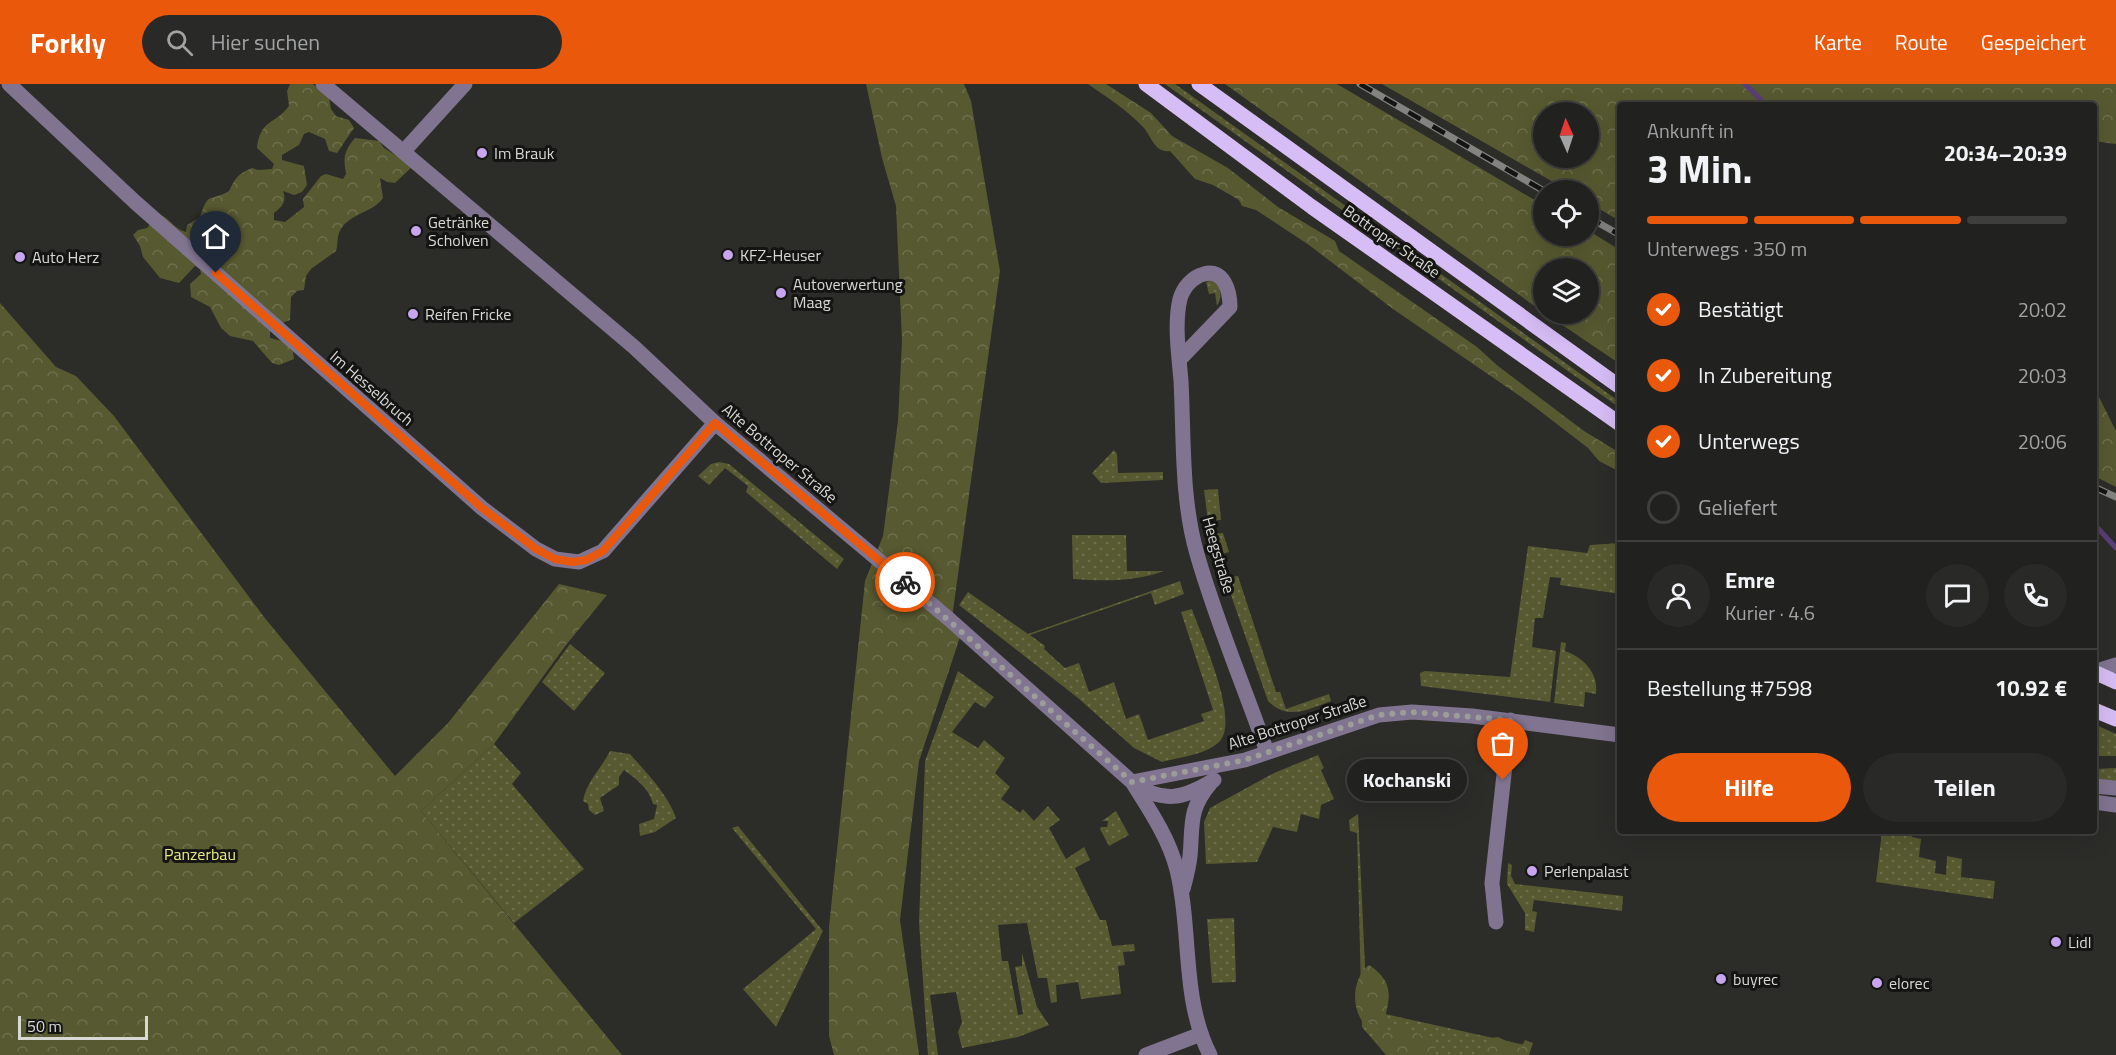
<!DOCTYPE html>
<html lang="de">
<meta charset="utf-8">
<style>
:root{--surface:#21211f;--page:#292928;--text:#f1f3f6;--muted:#a2a3a4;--line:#3e3e3d;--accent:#ea580c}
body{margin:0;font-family:"Titillium Web",sans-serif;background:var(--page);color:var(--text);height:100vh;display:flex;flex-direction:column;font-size:22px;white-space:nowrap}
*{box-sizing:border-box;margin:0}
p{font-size:20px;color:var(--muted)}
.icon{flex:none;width:33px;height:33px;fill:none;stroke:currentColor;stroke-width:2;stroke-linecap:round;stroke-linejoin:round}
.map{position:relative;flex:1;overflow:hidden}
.side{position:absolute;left:1617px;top:18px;width:480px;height:732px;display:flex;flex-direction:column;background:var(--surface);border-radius:6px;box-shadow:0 6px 24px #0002,0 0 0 2px var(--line)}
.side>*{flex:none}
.needle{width:39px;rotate:357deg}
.fabs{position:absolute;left:1533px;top:18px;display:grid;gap:12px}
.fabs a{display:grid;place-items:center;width:66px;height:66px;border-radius:50%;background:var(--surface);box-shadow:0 6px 24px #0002,0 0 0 2px var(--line);font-size:30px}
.scale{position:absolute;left:18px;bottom:15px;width:130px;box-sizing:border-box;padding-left:6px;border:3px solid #d8d8d5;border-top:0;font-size:16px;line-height:21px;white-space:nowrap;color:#d8d8d5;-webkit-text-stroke:4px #141513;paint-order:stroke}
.pin{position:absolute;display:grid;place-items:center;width:51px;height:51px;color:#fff;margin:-62px -26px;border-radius:50% 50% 50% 0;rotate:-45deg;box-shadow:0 0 6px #0007}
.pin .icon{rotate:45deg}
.courier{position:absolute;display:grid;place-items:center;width:60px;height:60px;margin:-30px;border:4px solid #ea580c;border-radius:50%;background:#fff;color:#222;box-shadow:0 2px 8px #0007}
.bubble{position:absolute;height:42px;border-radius:21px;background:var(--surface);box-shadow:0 6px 24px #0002,0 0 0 2px var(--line);font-size:20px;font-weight:700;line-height:42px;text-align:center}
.summary em{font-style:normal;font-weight:700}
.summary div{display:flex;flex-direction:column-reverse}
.summary{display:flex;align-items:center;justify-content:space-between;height:102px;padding:0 30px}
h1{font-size:39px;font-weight:700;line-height:45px}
.bar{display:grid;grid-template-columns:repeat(4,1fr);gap:9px 6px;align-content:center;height:72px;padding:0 30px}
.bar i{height:8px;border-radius:4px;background:var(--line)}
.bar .on{background:var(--accent)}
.bar p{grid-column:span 4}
.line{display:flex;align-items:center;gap:15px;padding:0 30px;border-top:2px solid var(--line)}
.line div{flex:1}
.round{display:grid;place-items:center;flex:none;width:63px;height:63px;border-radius:32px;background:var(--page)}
ol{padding:0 30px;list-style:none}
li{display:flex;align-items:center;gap:18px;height:66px}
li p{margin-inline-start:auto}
li .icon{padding:6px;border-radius:50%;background:var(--accent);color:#fff;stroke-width:4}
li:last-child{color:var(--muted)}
li i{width:33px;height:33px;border:3px solid var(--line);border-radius:50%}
.button{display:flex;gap:12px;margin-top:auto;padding:12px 30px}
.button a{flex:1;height:69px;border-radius:36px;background:var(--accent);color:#fff;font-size:24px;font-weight:700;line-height:69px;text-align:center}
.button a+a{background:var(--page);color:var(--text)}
header{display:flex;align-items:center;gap:36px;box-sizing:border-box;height:84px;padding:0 30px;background:var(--accent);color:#fff}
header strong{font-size:28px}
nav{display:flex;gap:33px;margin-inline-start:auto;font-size:21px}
.search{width:420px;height:54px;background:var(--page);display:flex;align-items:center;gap:15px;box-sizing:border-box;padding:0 21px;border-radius:33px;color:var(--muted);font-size:22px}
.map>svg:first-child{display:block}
.grass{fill:url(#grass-dots)}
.forest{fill:url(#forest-crowns);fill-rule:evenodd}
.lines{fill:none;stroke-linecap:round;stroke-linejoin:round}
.stream{stroke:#5a3e78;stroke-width:5}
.minor{stroke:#807490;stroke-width:15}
.major{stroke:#d6bdf5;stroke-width:15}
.rail-casing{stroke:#838380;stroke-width:7}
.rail{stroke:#141513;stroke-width:4.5;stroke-dasharray:14;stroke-linecap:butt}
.done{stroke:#9c9c99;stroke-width:6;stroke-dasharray:0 10.8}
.route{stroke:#ea580c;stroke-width:8}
.poi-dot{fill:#c7a6ef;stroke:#141513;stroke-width:2}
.labels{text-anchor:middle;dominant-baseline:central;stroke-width:6;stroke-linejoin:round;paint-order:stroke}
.poi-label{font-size:16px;fill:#d8d8d5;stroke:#141513;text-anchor:start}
.street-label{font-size:16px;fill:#d8d8d5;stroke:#141513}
.park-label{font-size:16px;fill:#e8eb84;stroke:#141513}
</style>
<header>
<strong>Forkly</strong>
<div class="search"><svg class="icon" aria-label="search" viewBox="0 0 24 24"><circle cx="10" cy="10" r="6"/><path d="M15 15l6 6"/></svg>Hier suchen</div>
<nav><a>Karte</a><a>Route</a><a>Gespeichert</a></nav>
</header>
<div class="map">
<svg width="2116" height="971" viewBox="0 0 2116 971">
<defs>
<pattern id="grass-dots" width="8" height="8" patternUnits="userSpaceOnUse" patternTransform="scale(1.5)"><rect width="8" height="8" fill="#575930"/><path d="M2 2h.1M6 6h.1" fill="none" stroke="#6e704d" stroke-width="1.8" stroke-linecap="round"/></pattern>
<pattern id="forest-crowns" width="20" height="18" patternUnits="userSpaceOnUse" patternTransform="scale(1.5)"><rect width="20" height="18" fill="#575930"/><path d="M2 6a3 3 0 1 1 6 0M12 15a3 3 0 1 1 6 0" fill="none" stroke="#6e704d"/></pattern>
</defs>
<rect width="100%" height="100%" fill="#2c2c29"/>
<g class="grass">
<path d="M1165,0H1175L1620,318V324Z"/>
<path d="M1212,196C1221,202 1223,213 1217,222L1215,209L1209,210L1206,198Z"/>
<path d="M1114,366L1117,370L1118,389L1163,388V396L1101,399L1092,389Z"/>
<path d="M719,378L729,380L844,475L837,485L746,408L748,402L725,384L709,401L698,392L711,380Z"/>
<path d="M1218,405L1221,436L1208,437L1204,406Z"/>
<path d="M1223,449L1229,468L1215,472L1211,450Z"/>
<path d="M1072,451H1126L1127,487H1164C1134,498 1104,497 1073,495Z"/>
<path d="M1620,459V510L1560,501L1561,494L1550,493L1543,534H1535L1532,563L1556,567L1550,618L1421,602L1420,589L1425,587L1510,593L1528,462L1587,469L1590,461Z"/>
<path d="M1238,492L1276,608H1280L1286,625L1329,610L1331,617C1309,625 1288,637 1268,617L1225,494Z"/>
<path d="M1180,497L1184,510L1155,521L1151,509L1030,551L1045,562L1044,565L1065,584L1079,579L1089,608L1114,598L1126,635L1139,630L1148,656L1204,637L1201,630L1213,626L1181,528L1192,525C1201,552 1241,637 1219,658C1205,671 1180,673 1162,678L1134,664L1078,614L959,521L968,508L1028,550Z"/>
<path d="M1561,558L1566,559L1565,567C1583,573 1599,589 1596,610L1585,608L1584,623L1554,619Z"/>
<path d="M570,560L605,589L574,627L542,598Z"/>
<path d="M958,587L994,613L985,624L975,618L952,648L978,664L984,656L1005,674L995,689L1010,703L1001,715L1020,729L1023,725L1034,737L1048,722L1060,736L1049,744L1066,775L1084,763L1090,776L1075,784L1100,836H1106L1112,862L1134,860L1135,867L1123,868L1125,881L1118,882L1121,910L1081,915L1078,898L1056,901L1057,918L1051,919L1047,894H1038L1027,839L998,841L1002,877H1008L1018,931L1023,930L1015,883L1022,882V869L1037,923L1049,941L1018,953L962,964L958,948L962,938L956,908L930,911L938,971H928L919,838L925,677Z"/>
<path d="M2094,640L2116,650V672H2094L2097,663Z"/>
<path d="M494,660L521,689L512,700L584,785L514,839L421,727Z"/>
<path d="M610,667L630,670C646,688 669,712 676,734L655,748L640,752L639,740L654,735L657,721L653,720C649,704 636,695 624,686L619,693V701L600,714L604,727L595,731L589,726L588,720L583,717C586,698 601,685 610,667Z"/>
<path d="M1318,671L1324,684L1321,686L1334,715L1321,721L1319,735L1301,730L1297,748L1273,743L1257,778L1206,780L1204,738L1210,724L1274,689Z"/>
<path d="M2116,684V697L2094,695V685Z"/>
<path d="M1116,727L1129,751L1109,762L1100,745L1101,743H1107L1108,737H1102Z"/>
<path d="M1358,730L1367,926L1525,961V971H1386L1362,943L1357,749L1350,747L1349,736Z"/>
<path d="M738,742L823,847L776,943L743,905L816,845L732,744Z"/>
<path d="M1882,747L1912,749V753L1921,755L1919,773L1936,777L1935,789L1946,791L1947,772L1962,775L1961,793L1995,797L1993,815L1876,798Z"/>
<path d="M1508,779L1512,781L1511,792L1515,800L1623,812L1622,827L1534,816L1532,827L1537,828L1534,848L1525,846V829L1507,800Z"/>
<path d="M1234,834L1236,898L1212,899L1207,835Z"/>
</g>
<g class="forest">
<path d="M290,0H313L329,14L331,25L336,32L349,36L354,44L337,69L329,67L325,55L309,48L304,50L299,61L282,71V76L304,82L307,101L302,108L294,111L283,107C287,118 282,122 274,129V136L285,138L304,123L303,115L321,92L326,90L343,95L346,90C343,73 344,67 355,54L379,57L384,64L413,82L395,99L387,98L380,94L383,114C373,129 346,130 339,149C337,154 338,161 336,167L311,185L306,192L304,206L297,207L291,213L290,236L270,244V254L286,258L293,268L294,275L279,281L272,279L253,257L230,252L221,244L210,223L191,213L190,200L201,190L200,185L195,182L179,199L160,194L143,173L140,162L133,151L138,146L147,144L158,130C170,133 173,145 186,148L187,141L200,133C209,106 208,119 229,107C235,94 239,89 252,84L258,86L272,85L274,80L257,64C260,35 275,41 289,22L287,7Z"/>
<path d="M866,0H964L971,17L1000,187L952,534L961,550L919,677L900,836L919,971H834L829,952V843L865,497L883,452L898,337L902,257L896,122L882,74Z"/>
<path d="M1088,0H1106L1151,29L1172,52L1228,84L1278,123L1335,157L1339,167L1477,263L1498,282L1584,347L1620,369V388L1599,377L1588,364L1527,317L1393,225L1309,161L1256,126L1242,122L1239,116L1213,101L1195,95L1170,67C1155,69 1152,54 1144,44C1127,26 1108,14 1088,0Z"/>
<path d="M1225,0H1337L1543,121L1544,152H1588L1589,147L1620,166V280L1546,230H1588V184H1544L1543,228Z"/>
<path d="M1382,0H2116V60L2094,57V21H1620V137L1589,119L1588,106H1567ZM1544,28H1588V74H1544Z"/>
<path d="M0,219L56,283L76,292L114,332L264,533L395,692L448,639L559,500L607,511L566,561L494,660L421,727L622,971H0Z"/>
<path d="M2094,303L2116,347V403L2094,392Z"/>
<path d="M1369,881C1409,907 1373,934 1390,949L1393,943C1409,941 1422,953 1435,959L1436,971H1387L1375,955L1377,940L1362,937C1351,921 1353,893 1369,881Z"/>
<path d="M1498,953L1521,964L1525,956L1533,959L1529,971H1475L1482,969L1491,954Z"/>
</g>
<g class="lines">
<g class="stream">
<path d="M1745,0L1766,21"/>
<path d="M2094,440L2116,464"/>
</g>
<g class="minor">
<path d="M9,0L135,118L482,424L536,465L555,475L579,478L603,467L715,339"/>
<path d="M323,0L634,263L715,339L949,535L1132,698C1163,720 1183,715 1214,696"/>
<path d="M404,67L465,0"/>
<path d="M1180,275L1230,223C1230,208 1224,184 1204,190C1192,193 1183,204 1180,215C1174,240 1179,272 1181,297C1184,354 1181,415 1197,470C1216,537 1244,602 1267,668"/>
<path d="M2094,588L2116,581"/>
<path d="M1132,698L1245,676L1379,631L1412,628L1472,632L1620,651"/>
<path d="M1134,701C1151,728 1169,755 1177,786C1192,847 1181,914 1210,971"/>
<path d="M2094,702L2116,704"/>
<path d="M2094,718L2116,721"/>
<path d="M1183,805C1186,794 1189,783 1190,772C1193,741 1188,726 1210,700"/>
<path d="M1496,838L1492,799L1510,636"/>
<path d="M1146,971L1201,950"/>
</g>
<g class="major">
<path d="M1146,0L1312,123L1620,340"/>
<path d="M1199,0L1620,303"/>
<path d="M2094,588L2116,598"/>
<path d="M2094,626L2116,635"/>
</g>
<defs>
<g id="rail">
<path d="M1360,0L1544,107"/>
<path d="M1588,133L1620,151"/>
<path d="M2094,403L2116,413"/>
</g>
</defs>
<use href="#rail" class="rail-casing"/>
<use href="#rail" class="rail"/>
</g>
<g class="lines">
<path class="done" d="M905,498L1132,698L1245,676L1379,631L1412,628L1510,636L1503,696"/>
<path class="route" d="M216,189L482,424L536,465L555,475L572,478L586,476L603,467L715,339L905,498"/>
</g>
<g class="poi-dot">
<circle cx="482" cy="69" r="6"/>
<circle cx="416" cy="147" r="6"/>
<circle cx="728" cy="171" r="6"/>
<circle cx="20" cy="173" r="6"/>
<circle cx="781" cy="209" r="6"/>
<circle cx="413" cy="230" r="6"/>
<circle cx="1532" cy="787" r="6"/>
<circle cx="2056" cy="858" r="6"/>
<circle cx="1721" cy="895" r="6"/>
<circle cx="1877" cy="899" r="6"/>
</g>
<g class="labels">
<g class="poi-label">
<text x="494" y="69">Im Brauk</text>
<text x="428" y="138">Getränke<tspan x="428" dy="18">Scholven</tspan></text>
<text x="740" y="171">KFZ-Heuser</text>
<text x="32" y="173">Auto Herz</text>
<text x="793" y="200">Autoverwertung<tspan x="793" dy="18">Maag</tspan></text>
<text x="425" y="230">Reifen Fricke</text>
<text x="1544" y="787">Perlenpalast</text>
<text x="2068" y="858">Lidl</text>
<text x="1733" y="895">buyrec</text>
<text x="1889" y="899">elorec</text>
</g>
<g class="street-label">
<text transform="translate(1392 157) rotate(35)">Bottroper Straße</text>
<text transform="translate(372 304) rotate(41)">Im Hesselbruch</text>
<text transform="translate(780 369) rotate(40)">Alte Bottroper Straße</text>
<text transform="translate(1219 471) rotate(74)">Heegstraße</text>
<text transform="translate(1297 638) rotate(-18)">Alte Bottroper Straße</text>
</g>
<g class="park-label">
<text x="200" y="770">Panzerbau</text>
</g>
</g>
</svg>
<div class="fabs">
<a><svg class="needle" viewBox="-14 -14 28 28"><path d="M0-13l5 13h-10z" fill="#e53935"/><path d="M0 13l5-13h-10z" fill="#a2a3a4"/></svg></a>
<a><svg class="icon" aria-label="locate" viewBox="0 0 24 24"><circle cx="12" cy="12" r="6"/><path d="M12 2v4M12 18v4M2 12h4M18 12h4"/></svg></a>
<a><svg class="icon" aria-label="layers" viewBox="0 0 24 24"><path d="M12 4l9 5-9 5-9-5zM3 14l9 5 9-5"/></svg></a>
</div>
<div class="scale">50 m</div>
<div class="pin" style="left:1503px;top:696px;background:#ea580c"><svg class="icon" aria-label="bag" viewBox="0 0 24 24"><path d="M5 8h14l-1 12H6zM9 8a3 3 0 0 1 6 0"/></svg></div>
<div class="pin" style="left:216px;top:189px;background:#1f2937"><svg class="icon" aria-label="home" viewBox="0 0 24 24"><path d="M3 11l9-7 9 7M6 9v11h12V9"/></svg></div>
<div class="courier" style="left:905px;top:498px"><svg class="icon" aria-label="bike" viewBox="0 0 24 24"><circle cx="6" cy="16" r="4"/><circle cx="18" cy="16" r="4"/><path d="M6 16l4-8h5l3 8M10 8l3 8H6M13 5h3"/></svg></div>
<div class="bubble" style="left:1347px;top:675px;width:120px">Kochanski</div>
<section class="side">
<div class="summary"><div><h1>3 Min.</h1><p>Ankunft in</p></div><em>20:34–20:39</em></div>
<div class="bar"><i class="on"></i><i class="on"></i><i class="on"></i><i></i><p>Unterwegs · 350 m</p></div>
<ol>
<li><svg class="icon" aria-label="check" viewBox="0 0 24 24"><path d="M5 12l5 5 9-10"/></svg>Bestätigt<p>20:02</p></li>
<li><svg class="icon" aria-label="check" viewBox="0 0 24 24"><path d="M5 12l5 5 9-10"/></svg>In Zubereitung<p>20:03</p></li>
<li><svg class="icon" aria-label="check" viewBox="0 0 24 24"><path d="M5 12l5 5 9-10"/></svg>Unterwegs<p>20:06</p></li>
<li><i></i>Geliefert</li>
</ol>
<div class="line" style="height:108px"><a class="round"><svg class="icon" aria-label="person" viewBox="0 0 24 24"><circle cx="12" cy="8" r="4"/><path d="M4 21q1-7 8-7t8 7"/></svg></a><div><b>Emre</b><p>Kurier · 4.6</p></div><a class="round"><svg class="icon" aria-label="chat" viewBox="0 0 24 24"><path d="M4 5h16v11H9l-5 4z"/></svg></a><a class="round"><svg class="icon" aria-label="phone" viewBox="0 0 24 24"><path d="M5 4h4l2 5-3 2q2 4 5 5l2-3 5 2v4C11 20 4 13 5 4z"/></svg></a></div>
<div class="line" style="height:78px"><div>Bestellung #7598</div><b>10.92 €</b></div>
<div class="button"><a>Hilfe</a><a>Teilen</a></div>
</section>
</div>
